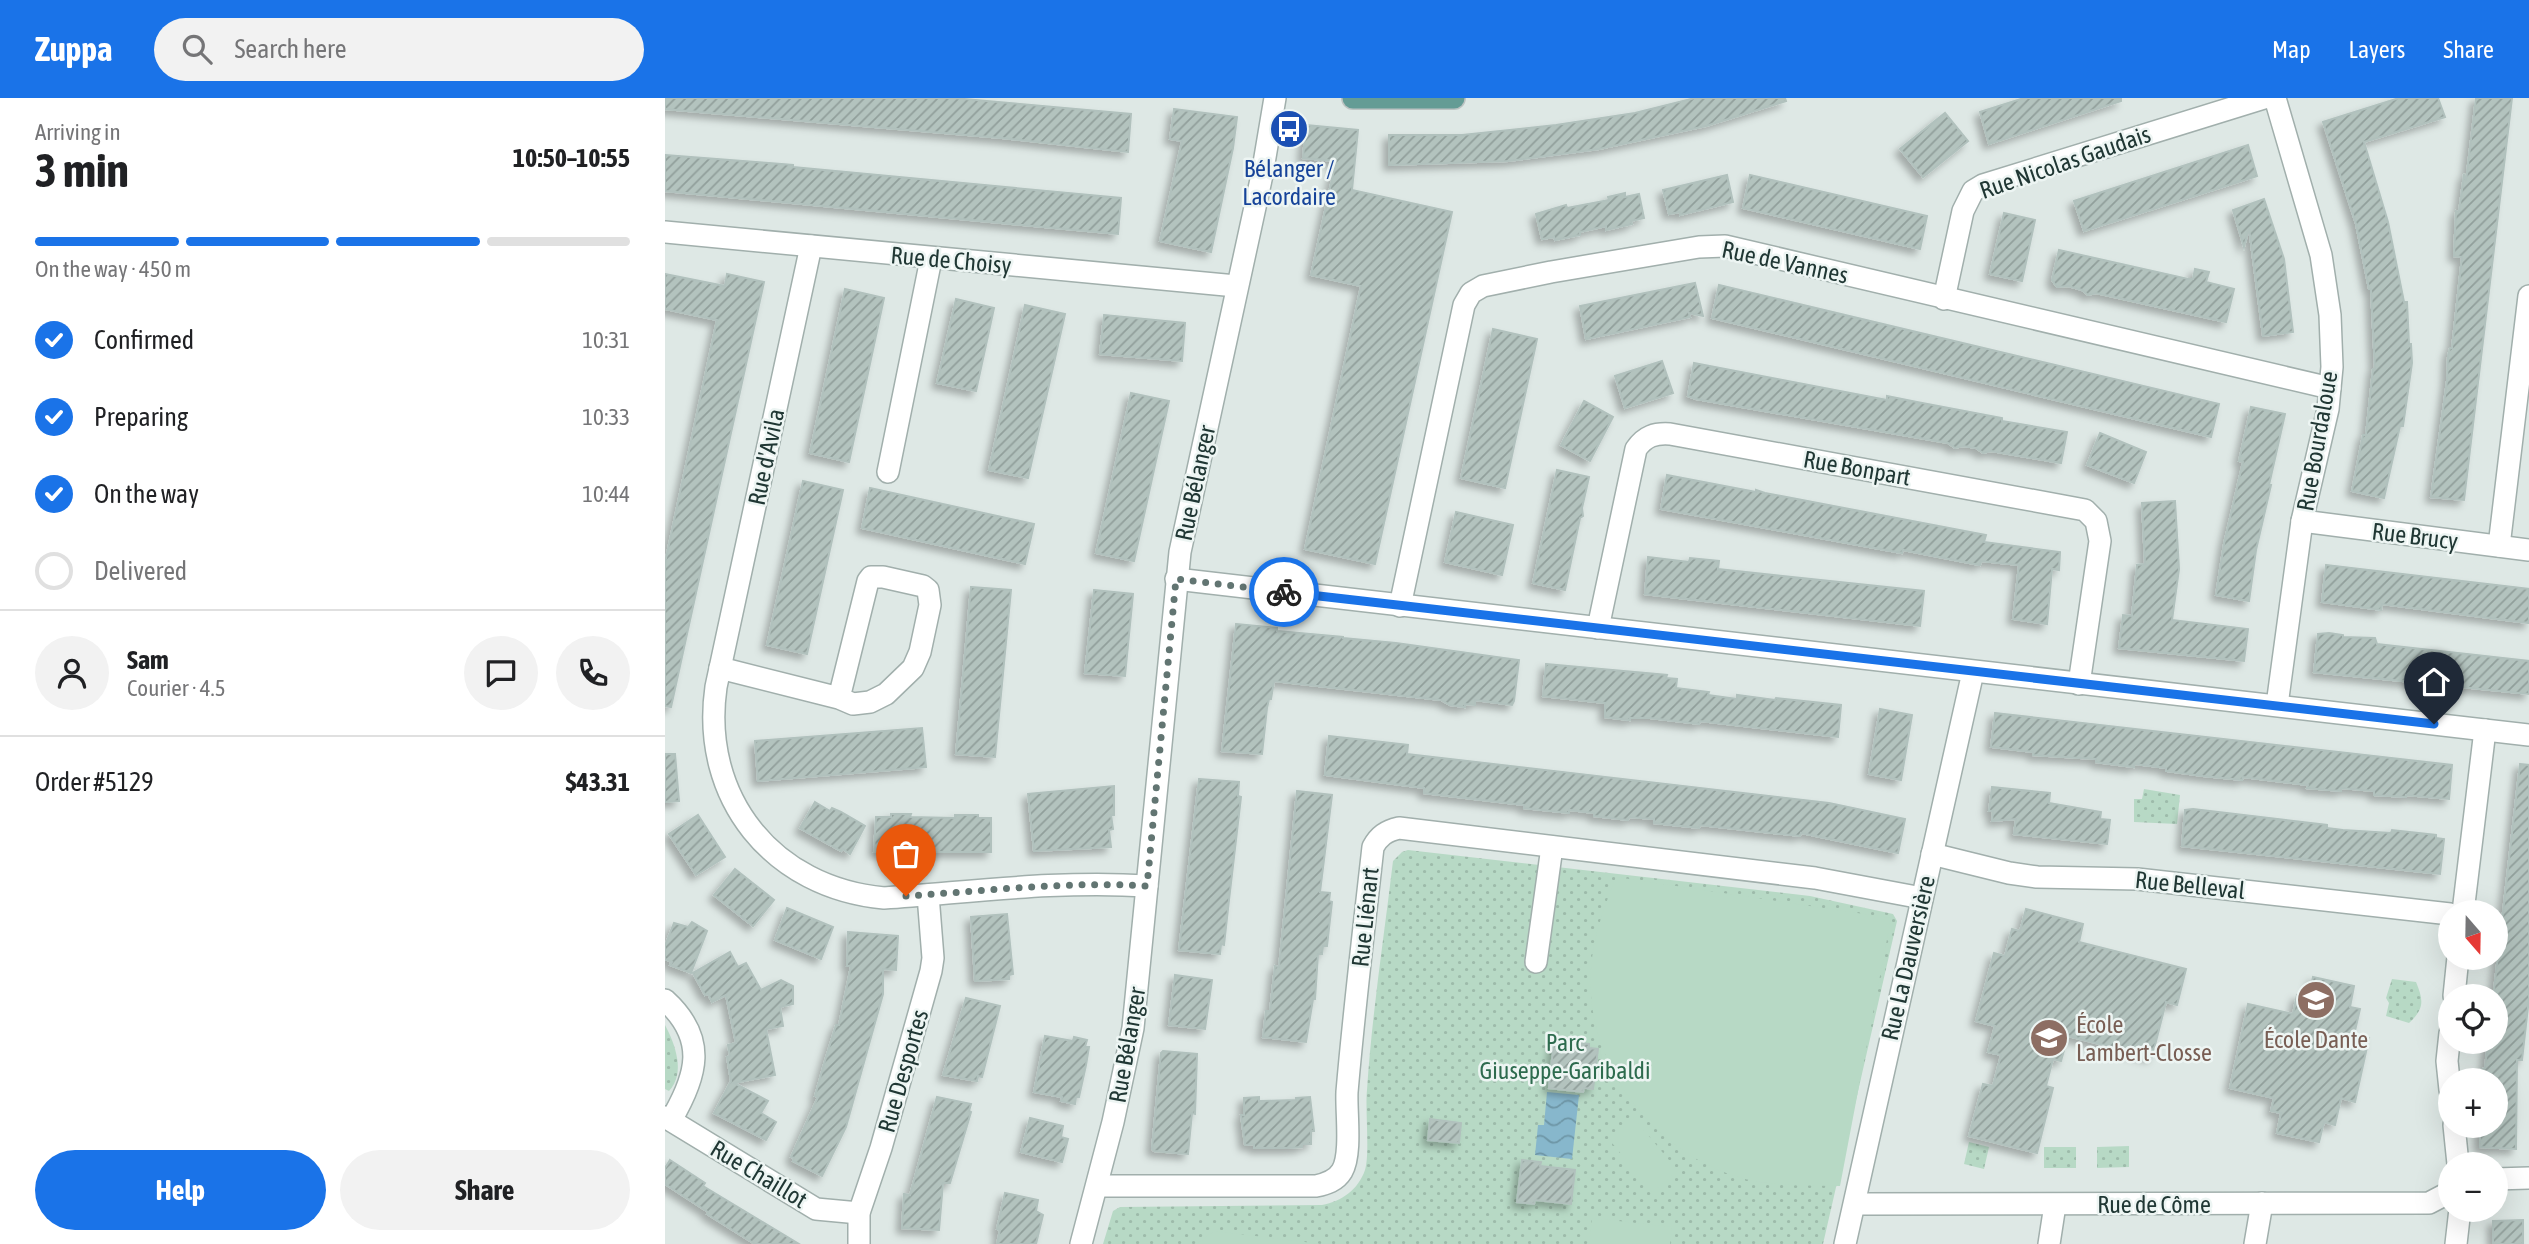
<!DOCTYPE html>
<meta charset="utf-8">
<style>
:root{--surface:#fff;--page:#f2f2f2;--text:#202124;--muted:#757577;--line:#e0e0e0;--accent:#1a73e8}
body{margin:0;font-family:"Asap Condensed",sans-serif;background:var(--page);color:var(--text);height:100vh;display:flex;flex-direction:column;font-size:26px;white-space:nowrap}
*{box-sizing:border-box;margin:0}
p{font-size:23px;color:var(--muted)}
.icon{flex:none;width:38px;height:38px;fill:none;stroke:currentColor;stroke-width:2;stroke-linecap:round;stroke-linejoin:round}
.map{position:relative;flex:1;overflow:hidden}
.details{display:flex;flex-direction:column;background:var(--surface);width:665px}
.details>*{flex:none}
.needle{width:46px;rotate:160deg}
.tools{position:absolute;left:1773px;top:802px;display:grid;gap:14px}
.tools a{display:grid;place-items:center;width:70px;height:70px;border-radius:50%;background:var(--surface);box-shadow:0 7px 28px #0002;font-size:35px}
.pin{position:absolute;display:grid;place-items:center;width:60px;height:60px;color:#fff;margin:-72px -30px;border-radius:50% 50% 50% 0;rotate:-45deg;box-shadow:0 0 7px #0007}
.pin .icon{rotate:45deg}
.courier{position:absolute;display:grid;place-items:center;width:70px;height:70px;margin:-35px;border:5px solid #1a73e8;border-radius:50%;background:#fff;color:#222;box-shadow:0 2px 9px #0007}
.overview em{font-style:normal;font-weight:700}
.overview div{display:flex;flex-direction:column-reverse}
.overview{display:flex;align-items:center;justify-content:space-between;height:119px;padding:0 35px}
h1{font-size:46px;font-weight:700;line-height:52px}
.bar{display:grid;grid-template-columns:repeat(4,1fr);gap:10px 7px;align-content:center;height:84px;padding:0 35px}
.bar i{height:9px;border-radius:5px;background:var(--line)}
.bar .active{background:var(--accent)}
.bar p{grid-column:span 4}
.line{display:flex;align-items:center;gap:18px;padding:0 35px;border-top:2px solid var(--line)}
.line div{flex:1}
.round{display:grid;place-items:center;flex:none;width:74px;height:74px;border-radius:37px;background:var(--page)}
ol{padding:0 35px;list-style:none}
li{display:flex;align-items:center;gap:21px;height:77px}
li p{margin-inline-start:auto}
li .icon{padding:7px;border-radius:50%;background:var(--accent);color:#fff;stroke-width:4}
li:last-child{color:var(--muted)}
li i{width:38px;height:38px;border:4px solid var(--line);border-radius:50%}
.primary-button{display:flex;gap:14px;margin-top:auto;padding:14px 35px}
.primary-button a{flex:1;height:80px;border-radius:42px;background:var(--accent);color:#fff;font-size:28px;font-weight:700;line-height:80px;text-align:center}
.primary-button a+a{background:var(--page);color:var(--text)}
header{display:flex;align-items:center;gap:42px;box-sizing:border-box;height:98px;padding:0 35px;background:var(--accent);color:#fff}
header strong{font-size:33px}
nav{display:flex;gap:38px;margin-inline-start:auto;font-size:24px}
.search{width:490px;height:63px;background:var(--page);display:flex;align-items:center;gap:18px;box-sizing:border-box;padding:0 24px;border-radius:38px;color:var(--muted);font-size:26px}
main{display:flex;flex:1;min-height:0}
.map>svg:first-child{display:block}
.green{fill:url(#green-dots)}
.pitch{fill:#b7d9c5}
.water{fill:url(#water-waves)}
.building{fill:url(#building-hatch);stroke:#b1c1bd;stroke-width:2;filter:url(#shadow)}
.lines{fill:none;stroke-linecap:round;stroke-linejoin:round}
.minor-casing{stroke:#a1afac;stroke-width:24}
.major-casing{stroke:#bcc3c2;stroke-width:24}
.minor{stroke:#fff;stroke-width:21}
.major{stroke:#649c95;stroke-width:21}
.done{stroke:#627572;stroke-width:7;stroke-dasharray:0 12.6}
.route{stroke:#1a73e8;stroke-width:9}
.labels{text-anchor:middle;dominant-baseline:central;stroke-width:5;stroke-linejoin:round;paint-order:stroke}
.street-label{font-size:24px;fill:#203734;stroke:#edf5f3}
.transit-label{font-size:24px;fill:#164399;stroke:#edf5f3}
.education-label{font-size:24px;fill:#785e54;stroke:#edf5f3;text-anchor:start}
.park-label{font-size:24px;fill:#2d6b4e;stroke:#edf5f3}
</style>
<header>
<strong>Zuppa</strong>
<div class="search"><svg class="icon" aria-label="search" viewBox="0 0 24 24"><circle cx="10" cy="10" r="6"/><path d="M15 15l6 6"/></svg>Search here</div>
<nav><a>Map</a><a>Layers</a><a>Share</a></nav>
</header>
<main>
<section class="details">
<div class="overview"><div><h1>3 min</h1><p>Arriving in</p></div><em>10:50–10:55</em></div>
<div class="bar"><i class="active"></i><i class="active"></i><i class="active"></i><i></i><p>On the way · 450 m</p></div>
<ol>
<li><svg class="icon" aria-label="check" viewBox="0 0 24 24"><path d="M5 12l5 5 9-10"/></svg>Confirmed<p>10:31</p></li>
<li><svg class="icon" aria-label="check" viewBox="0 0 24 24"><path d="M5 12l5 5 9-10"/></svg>Preparing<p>10:33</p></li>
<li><svg class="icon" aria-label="check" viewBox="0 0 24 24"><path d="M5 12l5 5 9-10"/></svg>On the way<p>10:44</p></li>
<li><i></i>Delivered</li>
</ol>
<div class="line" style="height:126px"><a class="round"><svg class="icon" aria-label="person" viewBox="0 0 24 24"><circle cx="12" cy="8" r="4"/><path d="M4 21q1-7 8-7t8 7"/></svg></a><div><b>Sam</b><p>Courier · 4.5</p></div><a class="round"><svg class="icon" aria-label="chat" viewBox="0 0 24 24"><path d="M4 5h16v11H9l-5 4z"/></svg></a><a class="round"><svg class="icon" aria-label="phone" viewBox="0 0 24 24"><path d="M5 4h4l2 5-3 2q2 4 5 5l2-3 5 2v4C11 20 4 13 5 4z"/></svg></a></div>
<div class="line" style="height:91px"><div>Order #5129</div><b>$43.31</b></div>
<div class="primary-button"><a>Help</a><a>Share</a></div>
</section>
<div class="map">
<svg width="1864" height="1146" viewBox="0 0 1864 1146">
<defs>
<pattern id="green-dots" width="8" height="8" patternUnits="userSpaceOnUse" patternTransform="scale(1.75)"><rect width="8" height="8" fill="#b7d9c5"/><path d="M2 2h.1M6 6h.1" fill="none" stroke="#9dbbaa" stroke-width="1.8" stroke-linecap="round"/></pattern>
<pattern id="water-waves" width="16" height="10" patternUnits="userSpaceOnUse" patternTransform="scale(1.75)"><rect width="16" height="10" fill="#87b7cc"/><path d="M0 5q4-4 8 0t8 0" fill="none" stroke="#6e96a6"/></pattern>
<pattern id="building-hatch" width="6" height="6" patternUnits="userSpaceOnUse" patternTransform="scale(1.75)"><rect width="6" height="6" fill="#b3c3be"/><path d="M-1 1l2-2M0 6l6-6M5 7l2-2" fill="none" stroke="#919f9b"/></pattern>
<filter id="shadow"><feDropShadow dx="-5" dy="5" stdDeviation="3.5" flood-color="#0004"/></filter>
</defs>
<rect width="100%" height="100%" fill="#dee8e5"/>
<g class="green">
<path d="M1479,691L1515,697L1512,726L1469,724V701H1477Z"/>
<path d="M743,752L1145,798L1228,816L1232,823L1158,1146H438L448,1113L455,1109L657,1107C677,1103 693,1092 700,1072C705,1056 700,1012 702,992C707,915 719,839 728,763L737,754Z"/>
<path d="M1727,881L1751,884C1759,903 1759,911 1744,925L1721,918L1724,905L1721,900Z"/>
<path d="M0,927C10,946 21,975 4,993L0,991Z"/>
<path d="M1304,1044L1324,1049L1319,1071L1299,1066Z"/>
<path d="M1464,1048V1069L1432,1070V1049Z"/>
<rect x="1379" y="1049" width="32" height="21"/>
</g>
<g class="pitch">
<path d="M951,779L1226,820L1175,1088C1140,1087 1103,1089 1070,1078C985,1051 919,962 926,871C928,838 939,810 951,779Z"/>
<path d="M968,1019L1013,1073L987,1094L943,1040Z"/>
<path d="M927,1120L1007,1129L1005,1146H924Z"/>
<path d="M549,1133L656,1146H532Z"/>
</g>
<path class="water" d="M882,994L914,997L907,1061L870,1057L873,1027H879Z"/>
<g class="building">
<path d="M0,0H288L466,16L463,54L337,40L0,11Z"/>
<path d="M1030,0H1120L1121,3L1041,28L934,51L843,63L724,67V37H797L891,27L970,15Z"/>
<path d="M1359,0H1456V3L1324,46L1315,14Z"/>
<path d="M1734,0H1773L1780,19L1699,44L1723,124L1739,204H1742L1744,246H1746L1747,265L1738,328H1735L1719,400L1687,393L1698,337H1701L1708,271H1710L1706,191H1704L1691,126L1658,24Z"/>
<path d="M1811,0H1847L1799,402L1766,399L1782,283L1783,258L1785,250H1787L1797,159L1789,158L1791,113L1794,114L1799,76L1801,83Z"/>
<path d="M509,11L572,19L568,50L546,154L495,143L517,43L505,41Z"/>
<path d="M1280,15L1303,43L1258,79L1235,51Z"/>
<path d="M641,27L693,32L687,92L787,114L710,466L640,451L696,188L646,177L671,63L638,60Z"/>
<path d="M1583,47L1592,78L1419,133L1409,103Z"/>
<path d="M0,57L104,65L128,67V69L456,100L453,136L0,93Z"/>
<path d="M1062,77L1068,104L1015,117V114L1004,116L998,92Z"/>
<path d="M1085,77L1262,118L1255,151L1078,110Z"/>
<path d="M960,95V99L974,96L979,120L966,123L967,126L941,132V128L915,134V137L890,142L889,139L877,141L871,116L901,107L902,110L944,102L943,99Z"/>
<path d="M1599,101L1619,161L1628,234L1598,238L1584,130L1579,149L1568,112Z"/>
<path d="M1339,115L1370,122L1357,183L1325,176Z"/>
<path d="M1394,152L1523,181H1528L1530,171L1544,174L1541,184L1569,191L1561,224L1431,195L1423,197L1417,192L1403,188L1392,189L1387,182Z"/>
<path d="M0,176L60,188L62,176L99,184L6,609L0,608V465L52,222L0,211Z"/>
<path d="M1030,185L1038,218L1024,215L1025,219L921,241L915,208Z"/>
<path d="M1054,187L1554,306L1546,339L1047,220Z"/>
<path d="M180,191L219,200L184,364L145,355Z"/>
<path d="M291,201L329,210L311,293L272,285Z"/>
<path d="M360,207L400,216L363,380L324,372Z"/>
<path d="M439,217L520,225L517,263L435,256Z"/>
<path d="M828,231L872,241L840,390L796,380Z"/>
<path d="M997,263L1008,295L960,310L950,278Z"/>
<path d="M1029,265L1222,302V298L1252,304L1337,320V323L1402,334L1396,365L1326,353L1318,355L1311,350L1298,348L1290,350L1283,345L1031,301L1023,298Z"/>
<path d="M466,295L504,303L469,463L431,455Z"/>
<path d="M919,303L948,319L925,363L896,347Z"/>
<path d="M1586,309L1620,316L1604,387H1606L1591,452L1584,503L1551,497L1559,446L1578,364L1574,363Z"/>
<path d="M1435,335L1481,354L1469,385L1422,367Z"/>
<path d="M892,372L924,379L917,410L918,418L915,420L900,492L868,485Z"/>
<path d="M1002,377L1091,394V392L1100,395L1321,437L1319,444L1395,454L1394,472L1387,471L1382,526L1348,521L1354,467L1316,463L1315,467L1238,452L1237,455L996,411Z"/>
<path d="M138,383L178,392L142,556L102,547Z"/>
<path d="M205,390L369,426L360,466L197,430Z"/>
<path d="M1510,403L1514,471L1507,522L1583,531L1579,563L1454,550L1458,517L1467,518L1472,467L1480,466L1477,405Z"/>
<path d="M791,414L848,427L837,477L780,464Z"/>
<path d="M983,459L1024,464L1025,460L1054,463L1053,471L1259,493L1255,528L980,496Z"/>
<path d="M1661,467L1864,491V525L1717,506L1716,512L1657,504Z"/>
<path d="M306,489L346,492L330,659L291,656Z"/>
<path d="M429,492L468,496L460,578L420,575Z"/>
<path d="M571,526L612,530V533L678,539V540L731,545L854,562L849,603L847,607L810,602V607L800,606V609L785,607L776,602L609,583L606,601H604L602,610L597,656L557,653Z"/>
<path d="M1664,535L1678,537V539L1710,540L1712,546L1864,563V596L1649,574L1653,536Z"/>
<path d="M881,566L1002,577L1001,580L1012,581L1011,590L1044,594L1043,597L1072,601V597L1110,602L1111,600L1176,607L1173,639L1035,623L1034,626L985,620H965V622L940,619V605L878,598Z"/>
<path d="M1215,611L1247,617L1236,682L1204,676Z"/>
<path d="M1330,615L1787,667L1784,701L1741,697V699L1709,697V693L1676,690V693L1642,690L1643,687L1578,679L1577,682L1538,678L1501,673V670L1486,668L1469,666V669L1431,664V661L1368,657V654L1326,649Z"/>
<path d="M257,630L261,669L93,683L90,643Z"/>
<path d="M664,638L743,647L742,656L1164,705L1240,721L1233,755L1136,735L1135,738L1035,727L1034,730L989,725V721L964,719L963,722L929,718V715L904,712V715L859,710V707L759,695V690L660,677Z"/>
<path d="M0,656H10L14,703L0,704Z"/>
<path d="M1855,666L1864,667V900L1857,962H1852L1851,1051L1815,1049V1027H1830V982H1797V979L1820,970L1823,943H1830L1829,892Z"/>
<path d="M534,681L574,684L573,698L576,699L564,802L559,847L556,846L555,856L514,852Z"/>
<path d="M449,688V717H446L448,731L444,732L446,749L369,753L363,696Z"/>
<path d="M1327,689L1385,695L1384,705L1436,714L1435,721L1445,722L1442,746L1349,736L1351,721L1327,723L1328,713H1324Z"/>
<path d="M632,693L667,697L655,794L665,795L664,803L667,804L662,848H658L657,856H653L650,901H648L641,944L598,939L601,913H605L610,868L614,869Z"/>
<path d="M150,704L165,713L167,710L176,714L200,728L185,756L178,751L176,753L135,730Z"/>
<path d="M1528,711L1662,727V730L1678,732L1726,735L1727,732L1771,737V740L1779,741L1775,776L1517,748L1520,712Z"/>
<path d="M226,716H246L245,719L290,720V717H313V720H326V754H209L211,719H226Z"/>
<path d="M33,717L60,759L31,777L4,736Z"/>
<path d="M70,771L109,802L88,828L49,797Z"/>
<path d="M122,810L168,829L156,861L110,842Z"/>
<path d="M1361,811L1418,826L1414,844L1521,871L1512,907L1501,904L1487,959L1403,938L1396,963L1388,961L1381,988L1388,990L1372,1055L1304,1038L1318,986L1328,988L1336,957L1323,954L1330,928L1311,923L1329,855L1340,858L1347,831L1355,833Z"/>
<path d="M342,816L348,876L344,877V881L310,883L306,819Z"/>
<path d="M27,824L42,833L26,875L5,867L7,864L0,861V848L9,825L23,829Z"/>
<path d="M183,834L233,838L231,872L218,871V896L181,1029L157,1078L128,1063L129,1060L126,1059L153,999L150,998L159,966L171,927H174L186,868H182Z"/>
<path d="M65,854L73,869L81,865L96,892L116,882L128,888V906L115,909L118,928L101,931L110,977L69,985L103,1003L96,1015L111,1024L101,1042L49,1015L66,983L62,959L65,958L63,947L71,945L61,897L47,904L43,896L40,897L28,875Z"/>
<path d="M510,877L547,882L540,931L504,927Z"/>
<path d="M1648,879L1689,888L1685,909L1695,911L1689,937L1704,940L1690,1004L1676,1000L1670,1027L1659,1024L1654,1044L1612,1035L1616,1015L1606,1013L1609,1000L1565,990L1583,906L1628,916L1632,897L1643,900Z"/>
<path d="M301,900L335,908L317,979L313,978L312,983L278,977Z"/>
<path d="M380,938L408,943L409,939L422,942L420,949H424L421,967L414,999H411L410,1006L396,1003L397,999L369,994Z"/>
<path d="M889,942L924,946V950L933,951L928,991L919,990L918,994L884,990Z"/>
<path d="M498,953L532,956L530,1016L527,1015L523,1056L489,1053L487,1051L496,955Z"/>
<path d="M272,999L306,1006L304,1013L306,1014L285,1085H278L274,1132L237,1130L239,1096L245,1097Z"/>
<path d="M594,999V1003L631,1002V1000L645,999L649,1033H646V1046H637V1049L622,1050H589V1046L580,1047L576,1017H579V1000Z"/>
<path d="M365,1020L398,1028L396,1039L403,1041L397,1064L356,1054Z"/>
<path d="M765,1021L796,1025L794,1045L763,1042Z"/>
<path d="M5,1062L40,1085L38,1088L134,1146H90L42,1116L43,1114L0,1086V1070Z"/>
<path d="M857,1062L876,1064L875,1068L910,1072L906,1106L870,1102L869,1106L852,1104Z"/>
<path d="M340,1095L373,1102L371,1113L378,1117L371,1146H332L335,1132L332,1131Z"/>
<path d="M1858,1122V1146H1828V1123Z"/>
</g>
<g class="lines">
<defs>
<g id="minor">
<path d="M1610,0L1656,157L1665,217L1667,269L1663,311L1637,423L1612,607"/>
<path d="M0,134L571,188"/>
<path d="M146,148L51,589C35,700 108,790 219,800C307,794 395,782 482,788"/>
<path d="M1279,201L1298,113L1308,93L1318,87L1599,0"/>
<path d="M223,374L266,161"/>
<path d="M1637,423L1864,452"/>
<path d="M1834,448L1864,198"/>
<path d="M511,481L1864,637"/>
<path d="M735,508L799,207L806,195L818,188L886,174L1034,149L1060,148L1665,290"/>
<path d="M933,530L971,351C980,338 990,335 1005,336L1420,412L1431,423L1435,443L1414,586"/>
<path d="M55,570L174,600L188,606L205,604L221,596L248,570L255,554L265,507L263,492L258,488L218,479H206L203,483L174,600"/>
<path d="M1267,756L1344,775L1372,779L1472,781L1785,816"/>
<path d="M1798,814L1820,632"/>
<path d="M871,864L887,749"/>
<path d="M1789,898L1793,859"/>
<path d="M0,902C43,941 32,978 6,1022"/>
<path d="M1785,935L1782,963L1785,992"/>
<path d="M0,1019L151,1111L194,1115"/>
<path d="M1789,1027L1793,1066"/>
<path d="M1830,1081L1864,1080"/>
<path d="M432,1088H651C661,1086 671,1083 677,1073C687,1056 681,1014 682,994C689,912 699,830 708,749C714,738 721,733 734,730L1150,780L1257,800"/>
<path d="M1190,1106L1764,1105L1785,1094"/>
<path d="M194,1146V1115L216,1050L266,873L268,860L263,797"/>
<path d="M416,1146L448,1024L468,930L515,454L597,77L610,0"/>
<path d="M1180,1146L1308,574"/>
<path d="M1384,1146L1390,1107"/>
<path d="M1590,1146L1597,1105"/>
<path d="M1791,1146L1795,1111"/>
</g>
<path id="major" d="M688,0H789"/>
</defs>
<use href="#minor" class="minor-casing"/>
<use href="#major" class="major-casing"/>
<use href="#minor" class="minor"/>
<use href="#major" class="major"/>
</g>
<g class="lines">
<path class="done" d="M241,798C321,793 402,783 482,788L511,481L619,494"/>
<path class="route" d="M619,494L1769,626"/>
</g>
<defs>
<symbol id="bus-disc" viewBox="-11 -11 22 22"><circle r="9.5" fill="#1a4fb4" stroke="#edf5f3"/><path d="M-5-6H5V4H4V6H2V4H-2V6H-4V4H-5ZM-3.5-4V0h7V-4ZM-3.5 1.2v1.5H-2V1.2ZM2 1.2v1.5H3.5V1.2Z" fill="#fff"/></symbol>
<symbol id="school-disc" viewBox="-11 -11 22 22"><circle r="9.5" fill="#8d6e63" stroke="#edf5f3"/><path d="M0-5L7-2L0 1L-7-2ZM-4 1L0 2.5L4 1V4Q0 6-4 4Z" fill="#fff"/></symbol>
</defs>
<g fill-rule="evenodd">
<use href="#bus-disc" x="602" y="9" width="44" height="44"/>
<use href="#school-disc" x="1629" y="880" width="44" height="44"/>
<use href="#school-disc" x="1362" y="918" width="44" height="44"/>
</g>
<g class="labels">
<g class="street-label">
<text transform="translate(1400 64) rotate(-19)">Rue Nicolas Gaudais</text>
<text transform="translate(286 162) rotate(5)">Rue de Choisy</text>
<text transform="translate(1120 164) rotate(12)">Rue de Vannes</text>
<text transform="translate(1652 343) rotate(-80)">Rue Bourdaloue</text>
<text transform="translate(101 359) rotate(-78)">Rue d'Avila</text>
<text transform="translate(1192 370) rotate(10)">Rue Bonpart</text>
<text transform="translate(530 385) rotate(-78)">Rue Bélanger</text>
<text transform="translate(1750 438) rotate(7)">Rue Brucy</text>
<text transform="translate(1525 787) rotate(6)">Rue Belleval</text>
<text transform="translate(700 819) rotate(-84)">Rue Liénart</text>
<text transform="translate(1243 860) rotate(-77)">Rue La Dauversière</text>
<text transform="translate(462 947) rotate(-80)">Rue Bélanger</text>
<text transform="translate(238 973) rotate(-74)">Rue Desportes</text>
<text transform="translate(94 1076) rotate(31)">Rue Chaillot</text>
<text x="1489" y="1106">Rue de Côme</text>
</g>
<g class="transit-label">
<text x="624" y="70">Bélanger /<tspan x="624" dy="28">Lacordaire</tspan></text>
</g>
<g class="education-label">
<text x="1411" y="926">École<tspan x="1411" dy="28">Lambert-Closse</tspan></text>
<text x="1651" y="941" text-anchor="middle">École Dante</text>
</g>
<g class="park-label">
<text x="900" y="944">Parc<tspan x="900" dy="28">Giuseppe-Garibaldi</tspan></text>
</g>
</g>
</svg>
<div class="tools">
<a><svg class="needle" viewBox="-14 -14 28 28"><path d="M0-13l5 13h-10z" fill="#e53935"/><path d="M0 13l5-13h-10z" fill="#757577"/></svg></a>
<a><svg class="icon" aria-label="locate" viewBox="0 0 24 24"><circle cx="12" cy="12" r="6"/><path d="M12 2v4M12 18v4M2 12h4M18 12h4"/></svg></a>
<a>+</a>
<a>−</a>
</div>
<div class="pin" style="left:241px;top:798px;background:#ea580c"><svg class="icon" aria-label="bag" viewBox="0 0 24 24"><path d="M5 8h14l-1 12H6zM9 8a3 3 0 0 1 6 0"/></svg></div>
<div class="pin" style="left:1769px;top:626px;background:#1f2937"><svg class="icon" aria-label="home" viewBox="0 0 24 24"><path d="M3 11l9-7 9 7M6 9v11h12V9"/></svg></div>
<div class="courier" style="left:619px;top:494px"><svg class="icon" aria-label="bike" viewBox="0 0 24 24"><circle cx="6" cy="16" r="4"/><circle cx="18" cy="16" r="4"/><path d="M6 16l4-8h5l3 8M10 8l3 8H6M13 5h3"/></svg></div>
</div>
</main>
